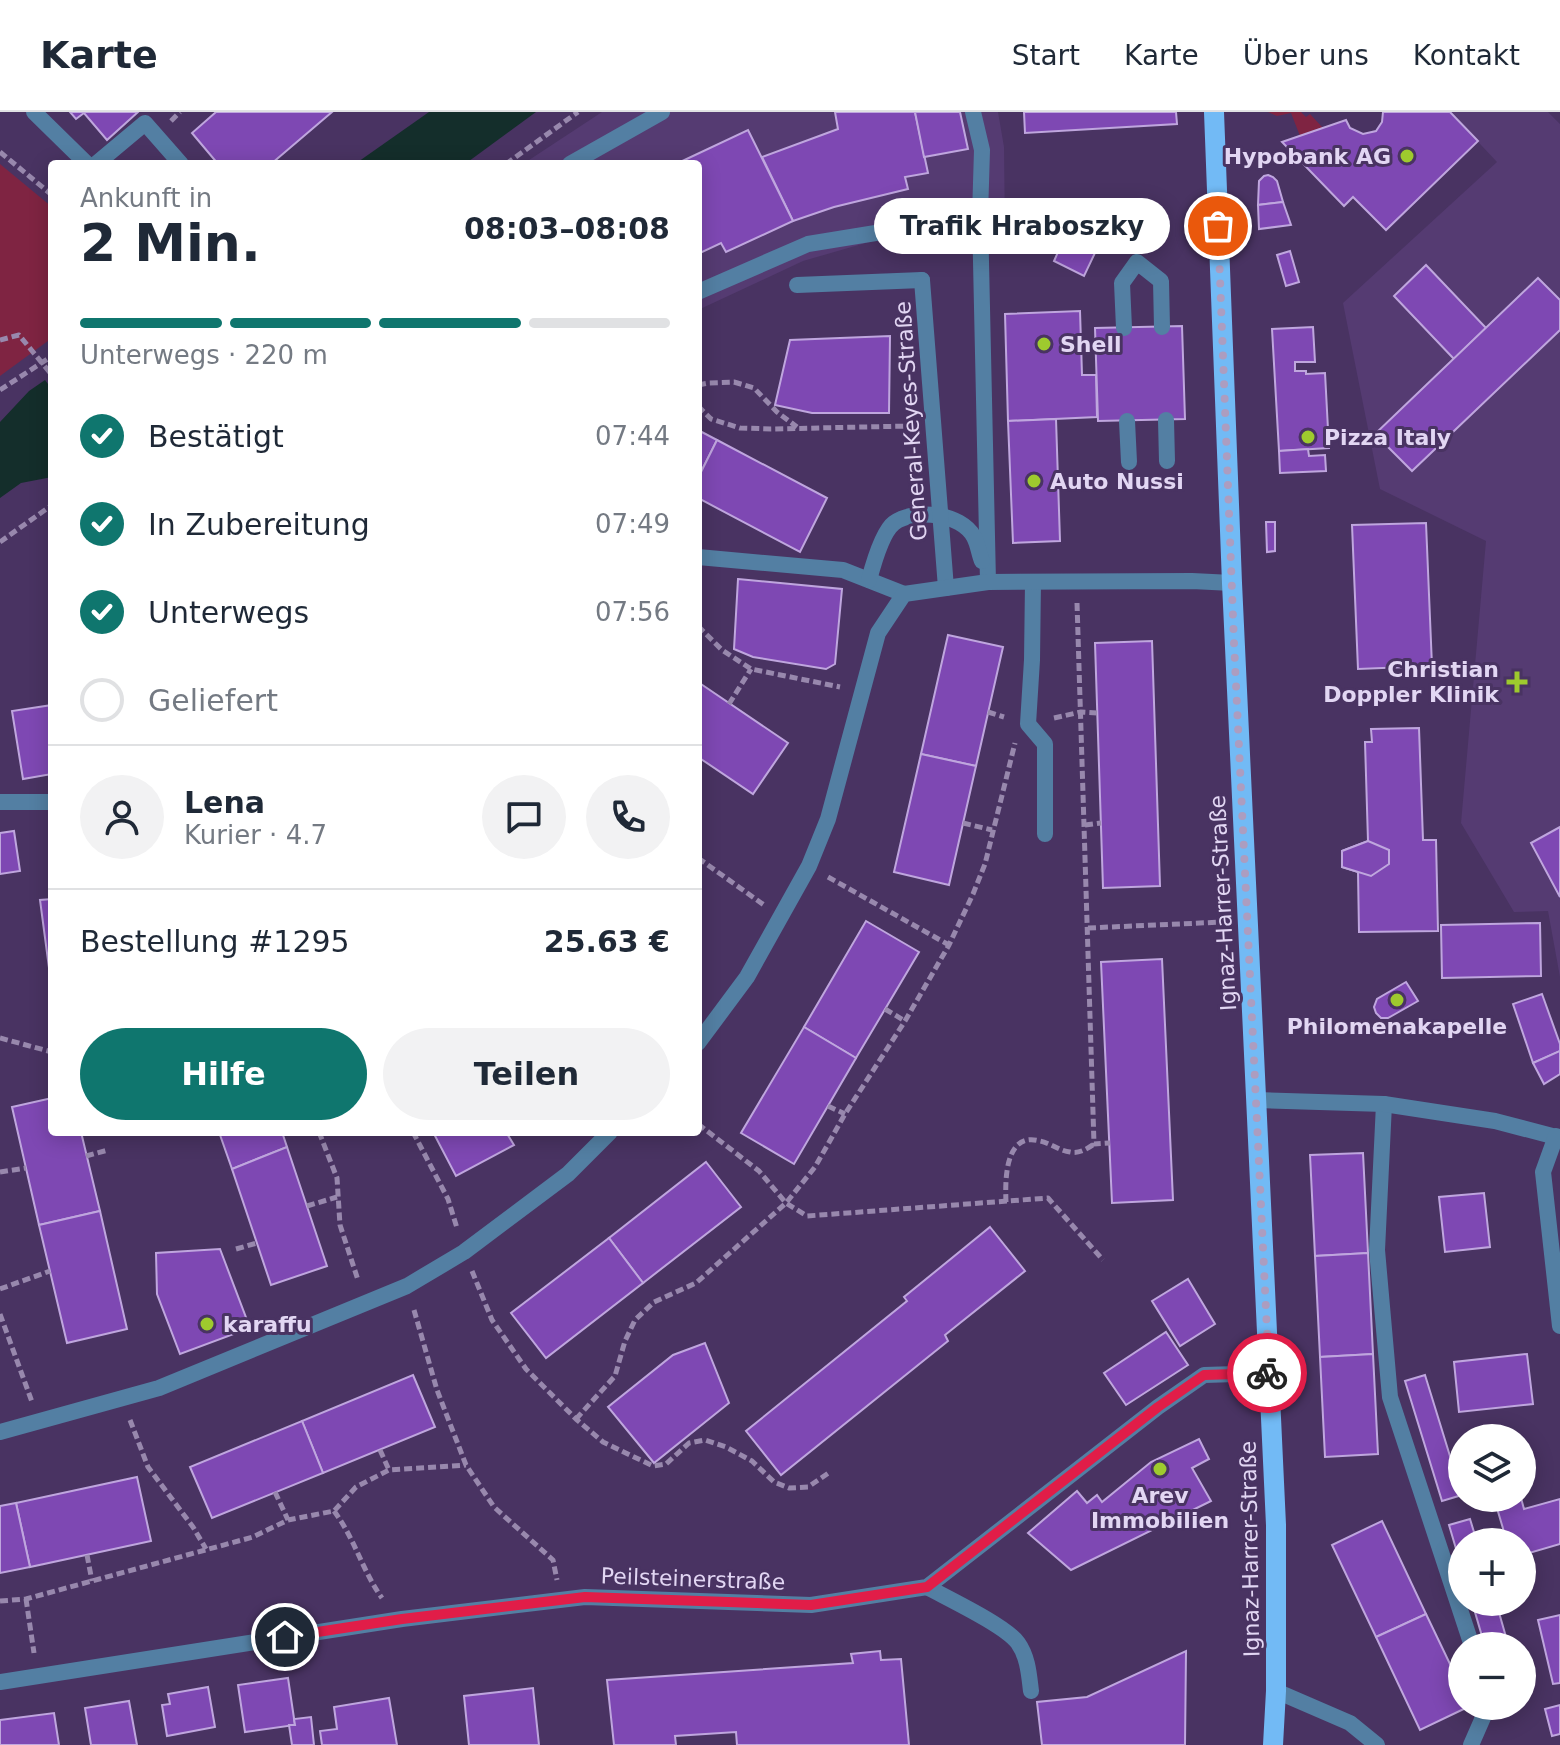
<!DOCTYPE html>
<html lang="de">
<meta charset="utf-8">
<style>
:root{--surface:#fff;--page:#f2f2f3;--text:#1f2937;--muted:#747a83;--line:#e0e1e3;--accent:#0f766e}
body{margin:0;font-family:"DejaVu Sans",sans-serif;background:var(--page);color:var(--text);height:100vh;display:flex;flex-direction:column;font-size:30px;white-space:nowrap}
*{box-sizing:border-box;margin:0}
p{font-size:26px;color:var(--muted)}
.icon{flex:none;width:44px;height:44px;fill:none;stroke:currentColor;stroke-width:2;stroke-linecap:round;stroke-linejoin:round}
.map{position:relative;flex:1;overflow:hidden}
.panel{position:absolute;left:48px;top:48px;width:654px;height:976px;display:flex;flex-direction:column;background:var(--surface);border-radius:8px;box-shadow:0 4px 20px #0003}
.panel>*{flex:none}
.controls{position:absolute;left:1448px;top:1312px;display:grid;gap:16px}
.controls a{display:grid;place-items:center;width:88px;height:88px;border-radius:50%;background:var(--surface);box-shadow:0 4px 20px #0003;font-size:40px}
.pin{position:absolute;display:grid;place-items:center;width:68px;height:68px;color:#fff;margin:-34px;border:4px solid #fff;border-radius:50%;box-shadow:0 2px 8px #0007}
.courier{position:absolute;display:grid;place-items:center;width:80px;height:80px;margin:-40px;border:6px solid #e11d48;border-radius:50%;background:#fff;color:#222;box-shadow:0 2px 10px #0007}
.bubble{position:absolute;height:56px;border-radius:28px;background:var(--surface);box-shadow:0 4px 20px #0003;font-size:26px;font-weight:700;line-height:56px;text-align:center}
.head em{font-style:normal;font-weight:700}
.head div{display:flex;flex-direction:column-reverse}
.head{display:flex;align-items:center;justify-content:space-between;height:136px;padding:0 32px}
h1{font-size:52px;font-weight:700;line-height:60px}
.bar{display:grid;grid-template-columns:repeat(4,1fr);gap:12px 8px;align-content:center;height:96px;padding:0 32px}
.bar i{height:10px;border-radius:6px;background:var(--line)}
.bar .active{background:var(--accent)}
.bar p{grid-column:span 4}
.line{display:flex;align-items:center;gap:20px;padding:0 32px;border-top:2px solid var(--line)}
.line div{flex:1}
.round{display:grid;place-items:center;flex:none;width:84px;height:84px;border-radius:42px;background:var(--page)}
ol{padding:0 32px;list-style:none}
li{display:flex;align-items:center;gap:24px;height:88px}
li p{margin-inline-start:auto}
li .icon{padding:8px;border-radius:50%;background:var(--accent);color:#fff;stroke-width:4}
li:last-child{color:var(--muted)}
li i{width:44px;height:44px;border:4px solid var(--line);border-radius:50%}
.cta{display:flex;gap:16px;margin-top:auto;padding:16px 32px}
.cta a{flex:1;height:92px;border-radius:48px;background:var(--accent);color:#fff;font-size:32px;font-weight:700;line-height:92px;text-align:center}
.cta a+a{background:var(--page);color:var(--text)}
header{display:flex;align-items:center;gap:48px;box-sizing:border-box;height:112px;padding:0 40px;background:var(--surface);border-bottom:2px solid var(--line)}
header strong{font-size:38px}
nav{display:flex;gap:44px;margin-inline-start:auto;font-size:28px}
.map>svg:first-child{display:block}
.built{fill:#553b72}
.green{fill:#7f2442}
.water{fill:#142e2b}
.building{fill:#7e48b3;stroke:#bfa6de;stroke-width:2}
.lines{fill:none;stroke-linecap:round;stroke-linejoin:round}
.path{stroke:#9888ad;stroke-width:5;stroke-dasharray:8 4;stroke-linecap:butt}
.service{stroke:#537fa3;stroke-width:16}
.minor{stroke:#537fa3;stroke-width:16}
.primary{stroke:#72baf5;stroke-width:20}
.done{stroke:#ac9dc0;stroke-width:8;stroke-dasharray:0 14.4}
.route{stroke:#e11d48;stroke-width:10}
.poi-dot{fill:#9eca2e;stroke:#493362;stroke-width:3}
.labels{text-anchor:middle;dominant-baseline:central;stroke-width:6;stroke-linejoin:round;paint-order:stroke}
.poi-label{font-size:22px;font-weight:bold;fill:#e2d6f3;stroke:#493362;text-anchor:start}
.street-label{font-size:22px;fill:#e2d6f3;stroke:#493362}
</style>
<header>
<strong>Karte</strong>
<nav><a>Start</a><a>Karte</a><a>Über uns</a><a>Kontakt</a></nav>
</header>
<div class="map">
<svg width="1560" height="1633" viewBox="0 0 1560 1633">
<rect width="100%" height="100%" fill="#493362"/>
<g class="built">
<path d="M602,0H998L1004,35L1005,123L876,128L803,149L698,198V52H523Z"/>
<path d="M1450,0H1548L1560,12V865L1548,799L1514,800L1461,711L1486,429L1380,377L1343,191L1497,50Z"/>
</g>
<g class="green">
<path d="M1268,0H1301L1306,5L1310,2L1323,16L1300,24L1291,1L1277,4Z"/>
<path d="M0,52L52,95V226L0,264Z"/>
</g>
<g class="water">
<path d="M429,0H536L465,52H355Z"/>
<path d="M45,268L48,272L52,269V365L21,371L0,386V310L29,279Z"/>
</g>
<g class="building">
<path d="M70,0H138L107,28L84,1L76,7Z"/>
<path d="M216,0H332L271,52H218L192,21Z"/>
<path d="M835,0H915L928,61L905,65L908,77L834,95L793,109L762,45L838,17Z"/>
<path d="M915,0H960L968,37L924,45Z"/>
<path d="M1024,0H1176L1177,12L1025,21Z"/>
<path d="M1383,0H1450L1478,29L1386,118L1353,85L1344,94L1282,30L1346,8L1350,16L1363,22L1376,19L1382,10Z"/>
<path d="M748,18L793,109L726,140L721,131L698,142V52H676Z"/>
<path d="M1268,63L1273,65L1277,69L1283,90L1258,93L1259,69L1264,64Z"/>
<path d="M1283,90L1291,113L1259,117L1258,93Z"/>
<path d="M1072,109L1103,124L1084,164L1054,149Z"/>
<path d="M1290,139L1299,170L1286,174L1277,143Z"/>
<path d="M1426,153L1486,216L1454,247L1394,184Z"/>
<path d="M1538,166L1560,188V218L1412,359L1375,322Z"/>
<path d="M1080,199L1082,263H1096L1097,305L1008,309L1005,202Z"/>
<path d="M1182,214L1185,307L1098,309L1095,216Z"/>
<path d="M1313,215L1315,250H1295V259H1306V262L1325,261L1329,336L1279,339L1272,217Z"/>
<path d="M890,224L889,301H812L775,293L790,228Z"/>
<path d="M1056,307L1060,429L1013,431L1008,309Z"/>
<path d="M698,318L717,328L698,366Z"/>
<path d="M717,328L827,386L800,440L698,386V366Z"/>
<path d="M1308,337L1309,344L1325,343L1326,359L1280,361L1279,339Z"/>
<path d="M1266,410H1275V439L1267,440Z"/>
<path d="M1426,411L1432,554L1358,557L1352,413Z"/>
<path d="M738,467L842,477L835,552L826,557L753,545L734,537Z"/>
<path d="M948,523L1003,535L976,654L921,642Z"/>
<path d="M1152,529L1160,774L1103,776L1095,531Z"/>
<path d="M698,570L788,631L753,682L698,645Z"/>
<path d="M52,593V662L23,667L12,599Z"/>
<path d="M1419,616L1423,728H1436L1438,819L1359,820L1358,760L1342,755V739L1368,729L1365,630H1372L1371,617Z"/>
<path d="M921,642L976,654L949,773L894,760Z"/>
<path d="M1560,715V785L1531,731Z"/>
<path d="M14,719L20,759L0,762V721Z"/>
<path d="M1368,729L1389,738V752L1371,764L1342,755V739Z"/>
<path d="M52,787V855L49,856L40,788Z"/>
<path d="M866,809L919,840L856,946L804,915Z"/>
<path d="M1540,811L1541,864L1442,866L1441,813Z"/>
<path d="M1162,847L1173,1088L1112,1091L1101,850Z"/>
<path d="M1406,870L1418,889L1388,906H1381L1376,901L1374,895L1377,887Z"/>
<path d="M1542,882L1560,932V939L1533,951L1513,892Z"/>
<path d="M804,915L856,946L794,1052L741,1021Z"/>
<path d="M1560,939V962L1544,972L1533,951Z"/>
<path d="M52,986V1020H81L100,1099L39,1113L12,995Z"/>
<path d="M219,1020H282L287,1035L232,1057Z"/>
<path d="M433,1020H506L514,1033L456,1064Z"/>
<path d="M287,1035L327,1154L271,1173L232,1057Z"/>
<path d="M1363,1041L1368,1141L1315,1144L1310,1043Z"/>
<path d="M706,1050L741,1095L643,1171L609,1126Z"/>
<path d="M1484,1081L1490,1135L1445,1140L1439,1085Z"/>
<path d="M100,1099L127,1217L67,1231L39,1113Z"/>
<path d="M990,1115L1025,1159L945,1223L948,1229L781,1363L746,1319L907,1189L904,1185Z"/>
<path d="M609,1126L643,1171L546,1246L511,1201Z"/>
<path d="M220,1137L250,1216L180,1242L157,1182L156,1141Z"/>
<path d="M1368,1141L1373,1242L1320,1245L1315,1144Z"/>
<path d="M1188,1167L1215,1212L1180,1234L1152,1189Z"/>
<path d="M1166,1220L1188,1253L1126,1293L1104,1261Z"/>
<path d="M705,1231L729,1291L654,1351L608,1295L673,1243Z"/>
<path d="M1373,1242L1378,1342L1325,1345L1320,1245Z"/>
<path d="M1527,1242L1533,1292L1459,1300L1454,1250Z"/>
<path d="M413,1263L435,1315L323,1361L302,1309Z"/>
<path d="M1425,1263L1462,1383L1442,1389L1405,1269Z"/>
<path d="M302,1309L323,1361L212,1406L190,1355Z"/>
<path d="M1199,1327L1209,1347L1192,1356L1211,1389L1071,1458L1028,1421L1077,1379L1087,1391L1097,1383L1102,1390L1151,1350Z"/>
<path d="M137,1365L151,1429L30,1455L16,1391Z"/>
<path d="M1494,1386H1521L1524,1397L1560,1387V1432L1522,1443V1430H1507Z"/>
<path d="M16,1391L30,1455L0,1461V1394Z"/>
<path d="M1470,1407L1477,1430H1462V1457L1449,1413Z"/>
<path d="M1382,1409L1426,1502L1376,1525L1332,1433Z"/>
<path d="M1472,1490H1496L1506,1525L1484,1531Z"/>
<path d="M1426,1502L1462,1577V1594H1470L1420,1618L1376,1525Z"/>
<path d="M1560,1503V1571L1553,1572L1538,1508Z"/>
<path d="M880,1539L881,1548L901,1547L909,1633H737L736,1620L675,1624L676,1633H614L607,1568L853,1551L851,1542Z"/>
<path d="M1186,1539L1185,1633H1042L1037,1590L1087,1585Z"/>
<path d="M288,1566L295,1613L245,1620L238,1573Z"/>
<path d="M208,1575L215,1615L167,1624L162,1593L170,1592L168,1582Z"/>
<path d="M533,1576L539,1633H469L464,1584Z"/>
<path d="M389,1586L397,1633H322L320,1619L337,1617L334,1595Z"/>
<path d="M129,1589L137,1633H91L85,1596Z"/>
<path d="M1560,1593V1622L1552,1624L1545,1597Z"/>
<path d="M54,1601L59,1633H0V1608Z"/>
<path d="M311,1605L314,1633H292L289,1613H295L294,1607Z"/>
</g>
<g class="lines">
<g class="path">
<path d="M171,9L180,0"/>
<path d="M0,40L52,83"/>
<path d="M506,52L578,0"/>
<path d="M0,228L19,223L52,263"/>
<path d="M698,273L709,271L734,270L754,276L777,300L797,315"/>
<path d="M0,278L52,244"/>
<path d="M698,294L711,307L740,316L771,317L910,314"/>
<path d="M0,430L52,393"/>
<path d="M1077,491L1094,1032L1110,1031"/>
<path d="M698,514L722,538L751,557L840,575"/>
<path d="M729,592L751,557"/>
<path d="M988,600L1004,605"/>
<path d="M1054,606L1081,600L1097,601"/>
<path d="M963,711L992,718"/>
<path d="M1085,713L1101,711"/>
<path d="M698,746L764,793"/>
<path d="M828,765L949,833"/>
<path d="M1088,816L1223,810"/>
<path d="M885,897L905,909"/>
<path d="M0,926L52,940"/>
<path d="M828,994L845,1002"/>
<path d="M698,1012L759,1059L786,1091L807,1104L1048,1086L1103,1148"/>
<path d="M319,1020L337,1066L340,1113L358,1168"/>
<path d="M413,1020L448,1087L457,1116"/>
<path d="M86,1044L108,1038"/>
<path d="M0,1060L26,1056"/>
<path d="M1006,1090C1005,1068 1005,1019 1040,1029C1050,1031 1060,1039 1070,1040C1079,1042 1087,1037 1094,1032"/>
<path d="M307,1094L337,1085"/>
<path d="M236,1137L257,1131"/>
<path d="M472,1159L492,1208L526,1257L576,1307L603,1330L653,1354L666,1352L689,1331L705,1328L726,1335L752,1349L774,1370L789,1376L808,1375L830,1360"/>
<path d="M0,1177L50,1159"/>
<path d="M414,1198L437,1278L466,1353L494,1395L553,1448L557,1468"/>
<path d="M0,1202L32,1290"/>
<path d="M576,1307L615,1264L625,1229L635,1208L654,1190L696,1171L786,1091L815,1055L845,1002L905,909L949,833L973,782L985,752L1015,631"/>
<path d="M130,1308L148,1355L193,1415L206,1437"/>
<path d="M380,1338L389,1358"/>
<path d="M275,1380L288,1408"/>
<path d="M334,1399C355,1427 362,1458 382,1486"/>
<path d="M87,1443L92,1469"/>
<path d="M26,1487L34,1541"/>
<path d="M0,1489L26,1487L253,1425L288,1408L334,1399L356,1375L389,1358L466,1353"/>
</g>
<g class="service">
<path d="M34,0L87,52"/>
<path d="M973,0L982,38L980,104L988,470"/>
<path d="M96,52L145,11L181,52"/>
<path d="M570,52L662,0"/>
<path d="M797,173L922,168"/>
<path d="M698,180L808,132L980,104"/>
<path d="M1124,216L1122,171L1137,150L1161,169L1162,215"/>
<path d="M1166,308L1167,349"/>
<path d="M1127,309L1129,350"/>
<path d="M698,445L843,458L904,482"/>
<path d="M869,468C873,453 882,420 894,411C915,396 961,401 974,425C978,432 979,442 982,449"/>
<path d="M1033,470L1032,548L1028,612L1045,632V722"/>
<path d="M1384,992L1377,1138L1390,1285L1472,1534"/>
<path d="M927,1475C949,1487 1006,1514 1018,1531C1028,1545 1029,1563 1031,1579"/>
<path d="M1471,1633L1485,1601V1594"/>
</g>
<g class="minor">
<path d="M922,168L946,476"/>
<path d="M0,690H52"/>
<path d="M698,931L747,865L809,754L828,707L878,521L904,482L988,470L1192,469L1232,471"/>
<path d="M1257,988L1384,992L1495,1009L1560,1026"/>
<path d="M1556,1024L1543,1060L1560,1214"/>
<path d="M0,1320L159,1276L407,1174L464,1140L568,1062L610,1020"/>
<path d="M0,1570L402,1507L585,1485L811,1493L927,1475L1158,1295L1204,1263L1269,1261"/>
<path d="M1276,1579L1350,1611L1377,1633"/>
</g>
<path class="primary" d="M1214,0L1232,471L1276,1413V1579L1273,1633"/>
</g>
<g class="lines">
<path class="done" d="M1218,114L1234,531L1269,1261H1267"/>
<path class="route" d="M285,1525L402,1507L585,1485L811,1493L927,1475L1158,1295L1204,1263L1267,1261"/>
</g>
<g class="poi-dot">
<circle cx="1407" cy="44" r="8"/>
<circle cx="1044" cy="232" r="8"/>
<circle cx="1308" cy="325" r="8"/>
<circle cx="1034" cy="369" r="8"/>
<path d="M1513 558h8v8h8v8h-8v8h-8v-8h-8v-8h8z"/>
<circle cx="1397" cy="888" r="8"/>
<circle cx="207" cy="1212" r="8"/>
<circle cx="1160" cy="1357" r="8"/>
</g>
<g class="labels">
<g class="poi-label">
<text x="1391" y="44" text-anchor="end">Hypobank AG</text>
<text x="1060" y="232">Shell</text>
<text x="1324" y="325">Pizza Italy</text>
<text x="1050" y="369">Auto Nussi</text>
<text x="1499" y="557" text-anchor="end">Christian<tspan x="1499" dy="25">Doppler Klinik</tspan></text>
<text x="1397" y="914" text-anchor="middle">Philomenakapelle</text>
<text x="223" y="1212">karaffu</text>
<text x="1160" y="1383" text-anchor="middle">Arev<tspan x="1160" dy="25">Immobilien</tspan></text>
</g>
<g class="street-label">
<text transform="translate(911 309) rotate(-94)">General-Keyes-Straße</text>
<text transform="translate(1223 791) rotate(-93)">Ignaz-Harrer-Straße</text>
<text transform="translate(1250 1437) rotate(-91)">Ignaz-Harrer-Straße</text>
<text transform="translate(693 1467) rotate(2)">Peilsteinerstraße</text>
</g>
</g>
</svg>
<div class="controls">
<a><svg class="icon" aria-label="layers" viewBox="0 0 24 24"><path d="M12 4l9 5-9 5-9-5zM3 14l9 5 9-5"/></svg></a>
<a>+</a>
<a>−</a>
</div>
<div class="pin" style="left:1218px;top:114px;background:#ea580c"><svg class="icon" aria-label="bag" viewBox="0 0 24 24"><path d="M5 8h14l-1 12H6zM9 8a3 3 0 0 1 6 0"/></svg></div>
<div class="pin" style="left:285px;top:1525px;background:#1f2937"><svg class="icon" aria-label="home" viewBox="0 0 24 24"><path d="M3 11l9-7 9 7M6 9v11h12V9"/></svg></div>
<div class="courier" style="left:1267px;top:1261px"><svg class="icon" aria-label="bike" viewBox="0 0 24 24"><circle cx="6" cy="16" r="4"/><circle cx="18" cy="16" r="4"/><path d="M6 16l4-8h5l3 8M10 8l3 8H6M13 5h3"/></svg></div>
<div class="bubble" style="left:874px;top:86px;width:296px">Trafik Hraboszky</div>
<section class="panel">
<div class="head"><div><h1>2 Min.</h1><p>Ankunft in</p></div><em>08:03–08:08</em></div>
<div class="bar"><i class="active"></i><i class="active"></i><i class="active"></i><i></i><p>Unterwegs · 220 m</p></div>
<ol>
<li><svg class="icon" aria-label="check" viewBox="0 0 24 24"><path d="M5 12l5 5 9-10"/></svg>Bestätigt<p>07:44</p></li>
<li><svg class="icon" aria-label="check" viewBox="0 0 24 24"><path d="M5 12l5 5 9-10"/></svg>In Zubereitung<p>07:49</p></li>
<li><svg class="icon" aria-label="check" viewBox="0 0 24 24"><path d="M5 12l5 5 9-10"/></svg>Unterwegs<p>07:56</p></li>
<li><i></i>Geliefert</li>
</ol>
<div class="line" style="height:144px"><a class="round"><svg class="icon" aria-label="person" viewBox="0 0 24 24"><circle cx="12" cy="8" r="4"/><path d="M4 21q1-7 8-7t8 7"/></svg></a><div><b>Lena</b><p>Kurier · 4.7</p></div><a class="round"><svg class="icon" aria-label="chat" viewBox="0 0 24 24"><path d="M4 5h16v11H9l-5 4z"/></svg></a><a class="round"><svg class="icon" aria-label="phone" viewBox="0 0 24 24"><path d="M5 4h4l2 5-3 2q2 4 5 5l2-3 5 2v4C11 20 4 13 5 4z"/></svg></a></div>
<div class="line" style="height:104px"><div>Bestellung #1295</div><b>25.63 €</b></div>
<div class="cta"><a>Hilfe</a><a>Teilen</a></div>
</section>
</div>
